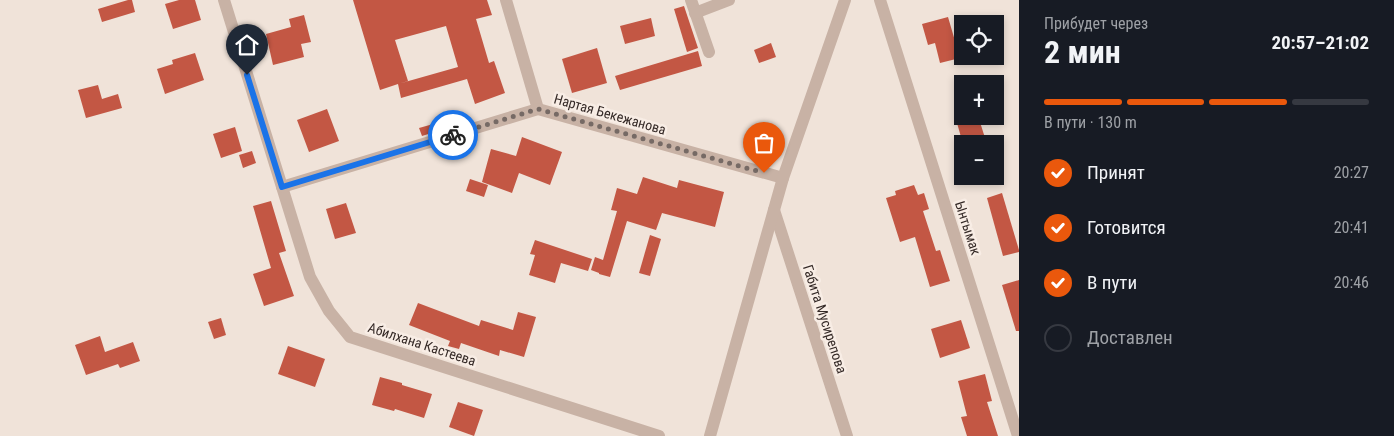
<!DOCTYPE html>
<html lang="ru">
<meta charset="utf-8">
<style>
:root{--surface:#171b24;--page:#20242c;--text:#f1f3f6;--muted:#9ea1a6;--line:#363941;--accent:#ea580c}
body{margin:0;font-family:"Roboto Condensed",sans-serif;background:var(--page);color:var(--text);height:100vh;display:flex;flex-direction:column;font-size:19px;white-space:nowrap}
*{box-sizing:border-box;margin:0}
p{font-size:16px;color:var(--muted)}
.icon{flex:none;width:28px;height:28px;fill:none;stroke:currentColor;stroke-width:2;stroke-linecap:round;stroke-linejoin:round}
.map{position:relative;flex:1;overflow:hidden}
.sheet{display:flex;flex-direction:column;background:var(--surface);width:375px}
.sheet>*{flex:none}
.buttons{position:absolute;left:954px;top:15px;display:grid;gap:10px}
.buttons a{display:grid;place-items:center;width:50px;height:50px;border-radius:0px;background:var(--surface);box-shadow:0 2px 8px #0003;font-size:25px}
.pin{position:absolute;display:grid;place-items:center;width:42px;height:42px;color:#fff;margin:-51px -21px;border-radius:50% 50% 50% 0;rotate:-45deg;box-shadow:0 0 5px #0007}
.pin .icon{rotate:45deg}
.courier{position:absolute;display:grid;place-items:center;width:50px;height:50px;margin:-25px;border:4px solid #1a73e8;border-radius:50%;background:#fff;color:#222;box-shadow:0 1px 6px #0007}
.summary em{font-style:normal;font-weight:700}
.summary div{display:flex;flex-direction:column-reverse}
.summary{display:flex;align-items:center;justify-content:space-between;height:85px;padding:0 25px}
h1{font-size:32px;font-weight:700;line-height:38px}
.bar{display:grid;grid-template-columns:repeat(4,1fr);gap:8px 5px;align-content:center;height:60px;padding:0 25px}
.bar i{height:6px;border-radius:4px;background:var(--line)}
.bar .on{background:var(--accent)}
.bar p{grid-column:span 4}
ol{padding:0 25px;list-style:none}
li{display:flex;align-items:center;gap:15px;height:55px}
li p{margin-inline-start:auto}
li .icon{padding:5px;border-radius:50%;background:var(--accent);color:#fff;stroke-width:4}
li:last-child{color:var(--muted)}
li i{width:28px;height:28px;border:2px solid var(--line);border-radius:50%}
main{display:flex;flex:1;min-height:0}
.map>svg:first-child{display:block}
.building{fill:#c35744;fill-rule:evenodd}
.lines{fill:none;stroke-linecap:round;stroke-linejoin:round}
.minor{stroke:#c8b2a5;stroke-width:12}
.done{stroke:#766a65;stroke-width:5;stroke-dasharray:0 9}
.route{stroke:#1a73e8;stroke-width:6}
.labels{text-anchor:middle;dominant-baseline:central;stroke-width:5;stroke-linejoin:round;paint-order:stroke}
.street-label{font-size:14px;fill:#342926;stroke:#f8ede5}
</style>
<main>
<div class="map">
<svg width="1019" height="436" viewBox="0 0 1019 436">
<rect width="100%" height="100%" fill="#f0e3d9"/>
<g class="building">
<path d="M128,0H132L135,12L102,22L98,9Z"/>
<path d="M179,0H195L201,20L173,29L165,4Z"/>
<path d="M353,0H487L492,15L476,19L489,63L494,61L505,93L475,104L467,79L401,98L398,84L380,90ZM446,26L458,67L398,84L408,81L395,40Z"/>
<path d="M684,6L698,48L687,52L674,9Z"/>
<path d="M304,15L311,42L301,44L304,57L273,65L266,34L291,27L289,19Z"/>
<path d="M948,17L960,58L940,63L935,43L928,45L922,24Z"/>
<path d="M651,18L655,36L625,44L620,26Z"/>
<path d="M771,43L776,57L759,63L754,50Z"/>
<path d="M597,48L607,83L572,93L562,59Z"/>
<path d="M698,51L702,66L620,90L615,76Z"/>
<path d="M195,53L204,80L165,94L157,69L173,64L172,60Z"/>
<path d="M98,85L102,99L118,94L122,108L86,118L78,90Z"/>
<path d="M327,109L339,141L309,152L297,120Z"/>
<path d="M955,116H978L987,144H963Z"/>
<path d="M458,117L460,124L422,136L419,128Z"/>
<path d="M235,127L242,151L221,158L213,134Z"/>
<path d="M522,137L562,152L550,185L519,173L512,193L482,182L491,149L516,156Z"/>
<path d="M252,151L256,163L243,168L239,155Z"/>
<path d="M643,177L677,188L679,180L724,192L715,227L662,213L656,230L627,221L610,277L599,274V273L591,270L595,257L603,260L617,211L611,210L617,188L637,194Z"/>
<path d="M470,179L488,185L484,197L466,191Z"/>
<path d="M914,185L918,195L924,193L929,209L923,211L936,251L940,250L950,281L930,287L915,237L900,242L886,198L896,195L895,191Z"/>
<path d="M1002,193L1019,250V252L1003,256L987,198Z"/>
<path d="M271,201L286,251L279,253L294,296L264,306L253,274L271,268L253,206Z"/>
<path d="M346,203L356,233L335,239L326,209Z"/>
<path d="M650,235L661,239L650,276L639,273Z"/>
<path d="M535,240L592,259L588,271L561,263L555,283L529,275L535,255L530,254Z"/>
<path d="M1019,280V331H1016L1002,285Z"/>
<path d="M418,303L479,326L481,320L513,330L518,312L536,317L524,357L500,350L499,356L461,343L459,349L448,346L450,341L409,325Z"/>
<path d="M221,318L226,335L214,339L208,322Z"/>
<path d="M961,320L970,348L940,358L931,329Z"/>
<path d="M100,336L105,352L133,342L140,361L120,368L118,364L86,375L75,345Z"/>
<path d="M288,346L325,359L315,387L278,374Z"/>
<path d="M985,374L992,401L987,402L998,436H967L961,417L967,416L958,381Z"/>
<path d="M380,377L402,383V385L432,394L424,418L395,409L394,411L372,405Z"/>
<path d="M458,402L483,410L474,436L449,427Z"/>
</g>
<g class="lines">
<g class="minor">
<path d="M224,0L310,277L329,311L350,337L659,436"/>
<path d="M506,0L538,109"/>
<path d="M691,0L709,52"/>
<path d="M880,0L1018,436"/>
<path d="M695,13L729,0"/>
<path d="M538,109L783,178"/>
<path d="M282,187L538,109"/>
<path d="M774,210L847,436"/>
<path d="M710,436L783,178L845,0"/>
</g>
</g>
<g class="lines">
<path class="done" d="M453,135L538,109L764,173"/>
<path class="route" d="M247,75L282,187L453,135"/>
</g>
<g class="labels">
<g class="street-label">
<text transform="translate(610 114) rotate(16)">Нартая Бекежанова</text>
<text transform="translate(968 228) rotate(72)">Ынтымак</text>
<text transform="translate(825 319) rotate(72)">Габита Мусирепова</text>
<text transform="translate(422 344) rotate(18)">Абилхана Кастеева</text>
</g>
</g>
</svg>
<div class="buttons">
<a><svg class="icon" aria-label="locate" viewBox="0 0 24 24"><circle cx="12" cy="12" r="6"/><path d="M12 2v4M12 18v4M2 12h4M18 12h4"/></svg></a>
<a>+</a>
<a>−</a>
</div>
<div class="pin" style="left:764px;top:173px;background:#ea580c"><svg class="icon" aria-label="bag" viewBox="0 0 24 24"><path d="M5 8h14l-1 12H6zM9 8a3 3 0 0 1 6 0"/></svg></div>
<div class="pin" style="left:247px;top:75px;background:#1f2937"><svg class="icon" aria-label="home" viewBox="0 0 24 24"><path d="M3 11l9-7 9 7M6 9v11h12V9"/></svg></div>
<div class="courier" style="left:453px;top:135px"><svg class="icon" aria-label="bike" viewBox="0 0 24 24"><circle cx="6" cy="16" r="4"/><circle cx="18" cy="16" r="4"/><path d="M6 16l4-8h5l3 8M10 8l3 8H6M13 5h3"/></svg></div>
</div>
<section class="sheet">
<div class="summary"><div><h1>2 мин</h1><p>Прибудет через</p></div><em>20:57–21:02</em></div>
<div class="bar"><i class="on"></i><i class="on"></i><i class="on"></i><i></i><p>В пути · 130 m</p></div>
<ol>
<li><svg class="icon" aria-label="check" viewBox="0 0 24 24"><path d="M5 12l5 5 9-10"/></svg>Принят<p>20:27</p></li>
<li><svg class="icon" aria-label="check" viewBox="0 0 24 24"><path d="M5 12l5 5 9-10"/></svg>Готовится<p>20:41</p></li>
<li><svg class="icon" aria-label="check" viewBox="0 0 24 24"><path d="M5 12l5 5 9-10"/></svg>В пути<p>20:46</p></li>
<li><i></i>Доставлен</li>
</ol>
</section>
</main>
